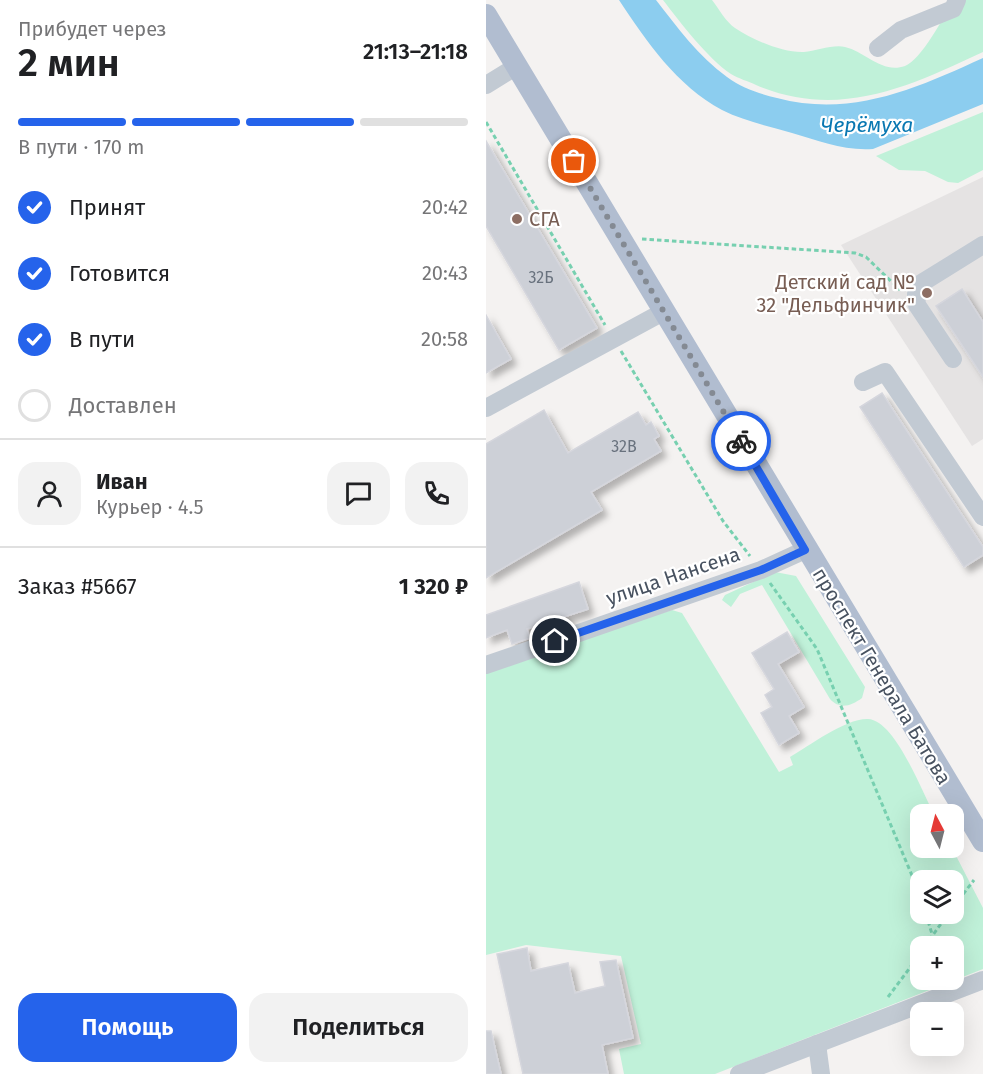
<!DOCTYPE html>
<html lang="ru">
<meta charset="utf-8">
<style>
:root{--surface:#fff;--page:#f2f2f2;--text:#202124;--muted:#757577;--line:#e0e0e0;--accent:#2563eb}
body{margin:0;font-family:"Fira Sans",sans-serif;background:var(--page);color:var(--text);height:100vh;display:flex;flex-direction:column;font-size:22px;white-space:nowrap}
*{box-sizing:border-box;margin:0}
p{font-size:20px;color:var(--muted)}
.icon{flex:none;width:33px;height:33px;fill:none;stroke:currentColor;stroke-width:2;stroke-linecap:round;stroke-linejoin:round}
.map{position:relative;flex:1;overflow:hidden}
.sheet{display:flex;flex-direction:column;background:var(--surface);width:486px}
.sheet>*{flex:none}
.needle{width:39px;rotate:353deg}
.buttons{position:absolute;left:424px;top:804px;display:grid;gap:12px}
.buttons a{display:grid;place-items:center;width:54px;height:54px;border-radius:12px;background:var(--surface);box-shadow:0 6px 24px #0002;font-size:30px}
.pin{position:absolute;display:grid;place-items:center;width:51px;height:51px;color:#fff;margin:-26px;border:3px solid #fff;border-radius:50%;box-shadow:0 2px 6px #0007}
.courier{position:absolute;display:grid;place-items:center;width:60px;height:60px;margin:-30px;border:4px solid #2563eb;border-radius:50%;background:#fff;color:#222;box-shadow:0 2px 8px #0007}
.overview em{font-style:normal;font-weight:600}
.overview div{display:flex;flex-direction:column-reverse}
.overview{display:flex;align-items:center;justify-content:space-between;height:102px;padding:0 18px}
h1{font-size:39px;font-weight:600;line-height:45px}
.bar{display:grid;grid-template-columns:repeat(4,1fr);gap:9px 6px;align-content:center;height:72px;padding:0 18px}
.bar i{height:8px;border-radius:4px;background:var(--line)}
.bar .on{background:var(--accent)}
.bar p{grid-column:span 4}
.line{display:flex;align-items:center;gap:15px;padding:0 18px;border-top:2px solid var(--line)}
.line div{flex:1}
.round{display:grid;place-items:center;flex:none;width:63px;height:63px;border-radius:18px;background:var(--page)}
ol{padding:0 18px;list-style:none}
li{display:flex;align-items:center;gap:18px;height:66px}
li p{margin-inline-start:auto}
li .icon{padding:6px;border-radius:50%;background:var(--accent);color:#fff;stroke-width:4}
li:last-child{color:var(--muted)}
li i{width:33px;height:33px;border:3px solid var(--line);border-radius:50%}
.primary-button{display:flex;gap:12px;margin-top:auto;padding:12px 18px}
.primary-button a{flex:1;height:69px;border-radius:18px;background:var(--accent);color:#fff;font-size:24px;font-weight:600;line-height:69px;text-align:center}
.primary-button a+a{background:var(--page);color:var(--text)}
main{display:flex;flex:1;min-height:0}
.map>svg:first-child{display:block}
.education{fill:#e5e3e3}
.green{fill:#c0f1d9;fill-rule:evenodd}
.water{fill:#8ccdef}
.building{fill:#cdd0d7;stroke:#d5d6dd;stroke-width:1.5;filter:url(#shadow)}
.lines{fill:none;stroke-linecap:round;stroke-linejoin:round}
.path{stroke:#77d0b0;stroke-width:3;stroke-dasharray:4.5 3;stroke-linecap:butt}
.minor{stroke:#c2cad3;stroke-width:18}
.major{stroke:#b1bdd0;stroke-width:22}
.done{stroke:#848a93;stroke-width:6;stroke-dasharray:0 10.8}
.route{stroke:#2563eb;stroke-width:8}
.education-dot{fill:#8d6e63;stroke:#fff;stroke-width:2}
.labels{text-anchor:middle;dominant-baseline:central;stroke-width:4.5;stroke-linejoin:round;paint-order:stroke}
.number-label{font-size:16px;fill:#69727e}
.education-label{font-size:20px;fill:#785e54;stroke:#fff;text-anchor:start}
.street-label{font-size:20px;fill:#485260;stroke:#fff}
.water-label{font-size:21px;font-style:italic;fill:#0978b2;stroke:#fff}
</style>
<main>
<section class="sheet">
<div class="overview"><div><h1>2 мин</h1><p>Прибудет через</p></div><em>21:13–21:18</em></div>
<div class="bar"><i class="on"></i><i class="on"></i><i class="on"></i><i></i><p>В пути · 170 m</p></div>
<ol>
<li><svg class="icon" aria-label="check" viewBox="0 0 24 24"><path d="M5 12l5 5 9-10"/></svg>Принят<p>20:42</p></li>
<li><svg class="icon" aria-label="check" viewBox="0 0 24 24"><path d="M5 12l5 5 9-10"/></svg>Готовится<p>20:43</p></li>
<li><svg class="icon" aria-label="check" viewBox="0 0 24 24"><path d="M5 12l5 5 9-10"/></svg>В пути<p>20:58</p></li>
<li><i></i>Доставлен</li>
</ol>
<div class="line" style="height:108px"><a class="round"><svg class="icon" aria-label="person" viewBox="0 0 24 24"><circle cx="12" cy="8" r="4"/><path d="M4 21q1-7 8-7t8 7"/></svg></a><div><b>Иван</b><p>Курьер · 4.5</p></div><a class="round"><svg class="icon" aria-label="chat" viewBox="0 0 24 24"><path d="M4 5h16v11H9l-5 4z"/></svg></a><a class="round"><svg class="icon" aria-label="phone" viewBox="0 0 24 24"><path d="M5 4h4l2 5-3 2q2 4 5 5l2-3 5 2v4C11 20 4 13 5 4z"/></svg></a></div>
<div class="line" style="height:78px"><div>Заказ #5667</div><b>1 320 ₽</b></div>
<div class="primary-button"><a>Помощь</a><a>Поделиться</a></div>
</section>
<div class="map">
<svg width="497" height="1074" viewBox="0 0 497 1074">
<defs>
<filter id="shadow"><feDropShadow dx="5.5" dy="5.5" stdDeviation="3" flood-color="#0004"/></filter>
</defs>
<rect width="100%" height="100%" fill="#f4f2f1"/>
<path class="education" d="M497,177V439L486,446L355,245Z"/>
<g class="green">
<path d="M177,0H226C233,9 240,22 249,28C267,40 297,53 318,52C330,51 348,44 359,47C380,52 396,74 419,66C434,61 460,15 466,0H497V52C422,87 353,120 270,85C262,81 253,79 245,74C222,59 194,22 177,0Z"/>
<path d="M497,112V170L472,183L462,182L439,171L413,170L390,156Z"/>
<path d="M289,572L310,576L379,687L376,698C365,706 354,710 344,699L276,585L254,594L245,607L236,600L239,595Z"/>
<path d="M186,610L196,613L293,772L307,765L304,757C323,746 360,718 382,719C409,720 436,792 448,814H435V848H466L497,908V969L229,1074H138L133,1049L155,1044L135,956L40,945L0,955V669ZM435,880H468V914H435ZM435,946H468V980H435Z"/>
</g>
<path class="water" d="M133,0H170C191,27 213,57 241,77C256,88 274,94 291,98C366,118 431,88 497,58V104L387,149C358,151 333,141 306,133C282,126 258,121 236,110C191,86 160,41 133,0Z"/>
<g class="building">
<path d="M0,141L111,328L73,350L0,226Z"/>
<path d="M476,289L497,322V377L450,306Z"/>
<path d="M0,315L25,359L0,373Z"/>
<path d="M396,393L497,547V555L478,567L374,407Z"/>
<path d="M58,410L82,453L152,412L160,425L165,422L173,436L168,439L175,451L105,492L116,510L0,578V444Z"/>
<path d="M93,582L102,609L41,629L44,638L26,644L21,630L0,638V615Z"/>
<path d="M301,632L313,652L292,664L318,707L303,716L313,733L293,745L275,713L286,707L279,695L288,689L266,653Z"/>
<path d="M41,948L45,971L82,963L89,993L119,986L114,962L130,960L147,1038L116,1045L122,1074H37L11,954Z"/>
<path d="M0,1031H5L15,1074H0Z"/>
</g>
<g class="lines">
<g class="path">
<path d="M0,122L119,325"/>
<path d="M156,239L369,253L380,257L414,290"/>
<path d="M135,351L237,521L264,556"/>
<path d="M284,583L331,649L435,897"/>
<path d="M468,906L488,880"/>
<path d="M440,914L446,934"/>
<path d="M439,946L462,914"/>
<path d="M402,997L435,953"/>
</g>
<g class="minor">
<path d="M392,48L415,30L467,9L471,0"/>
<path d="M0,85L31,66"/>
<path d="M467,359L431,305L430,294L434,284L497,245"/>
<path d="M377,382L399,372L497,517"/>
<path d="M0,408L177,312"/>
<path d="M0,665L275,570L319,550"/>
<path d="M331,1044L335,1074"/>
<path d="M253,1074L497,980"/>
</g>
<path class="major" d="M0,15L497,841"/>
</g>
<g class="lines">
<path class="done" d="M88,161L255,441"/>
<path class="route" d="M69,641L275,570L319,550L255,441"/>
</g>
<g class="education-dot">
<circle cx="31" cy="219" r="6"/>
<circle cx="441" cy="293" r="6"/>
</g>
<g class="labels">
<g class="number-label">
<text x="55" y="277">32Б</text>
<text x="138" y="446">32В</text>
</g>
<g class="education-label">
<text x="43" y="219">СГА</text>
<text x="429" y="282" text-anchor="end">Детский сад №<tspan x="429" dy="23">32 "Дельфинчик"</tspan></text>
</g>
<g class="street-label">
<text transform="translate(187 576) rotate(-19)">улица Нансена</text>
<text transform="translate(396 676) rotate(59)">проспект Генерала Батова</text>
</g>
<g class="water-label">
<text x="381" y="125">Черёмуха</text>
</g>
</g>
</svg>
<div class="buttons">
<a><svg class="needle" viewBox="-14 -14 28 28"><path d="M0-13l5 13h-10z" fill="#e53935"/><path d="M0 13l5-13h-10z" fill="#757577"/></svg></a>
<a><svg class="icon" aria-label="layers" viewBox="0 0 24 24"><path d="M12 4l9 5-9 5-9-5zM3 14l9 5 9-5"/></svg></a>
<a>+</a>
<a>−</a>
</div>
<div class="pin" style="left:88px;top:161px;background:#ea580c"><svg class="icon" aria-label="bag" viewBox="0 0 24 24"><path d="M5 8h14l-1 12H6zM9 8a3 3 0 0 1 6 0"/></svg></div>
<div class="pin" style="left:69px;top:641px;background:#1f2937"><svg class="icon" aria-label="home" viewBox="0 0 24 24"><path d="M3 11l9-7 9 7M6 9v11h12V9"/></svg></div>
<div class="courier" style="left:255px;top:441px"><svg class="icon" aria-label="bike" viewBox="0 0 24 24"><circle cx="6" cy="16" r="4"/><circle cx="18" cy="16" r="4"/><path d="M6 16l4-8h5l3 8M10 8l3 8H6M13 5h3"/></svg></div>
</div>
</main>
